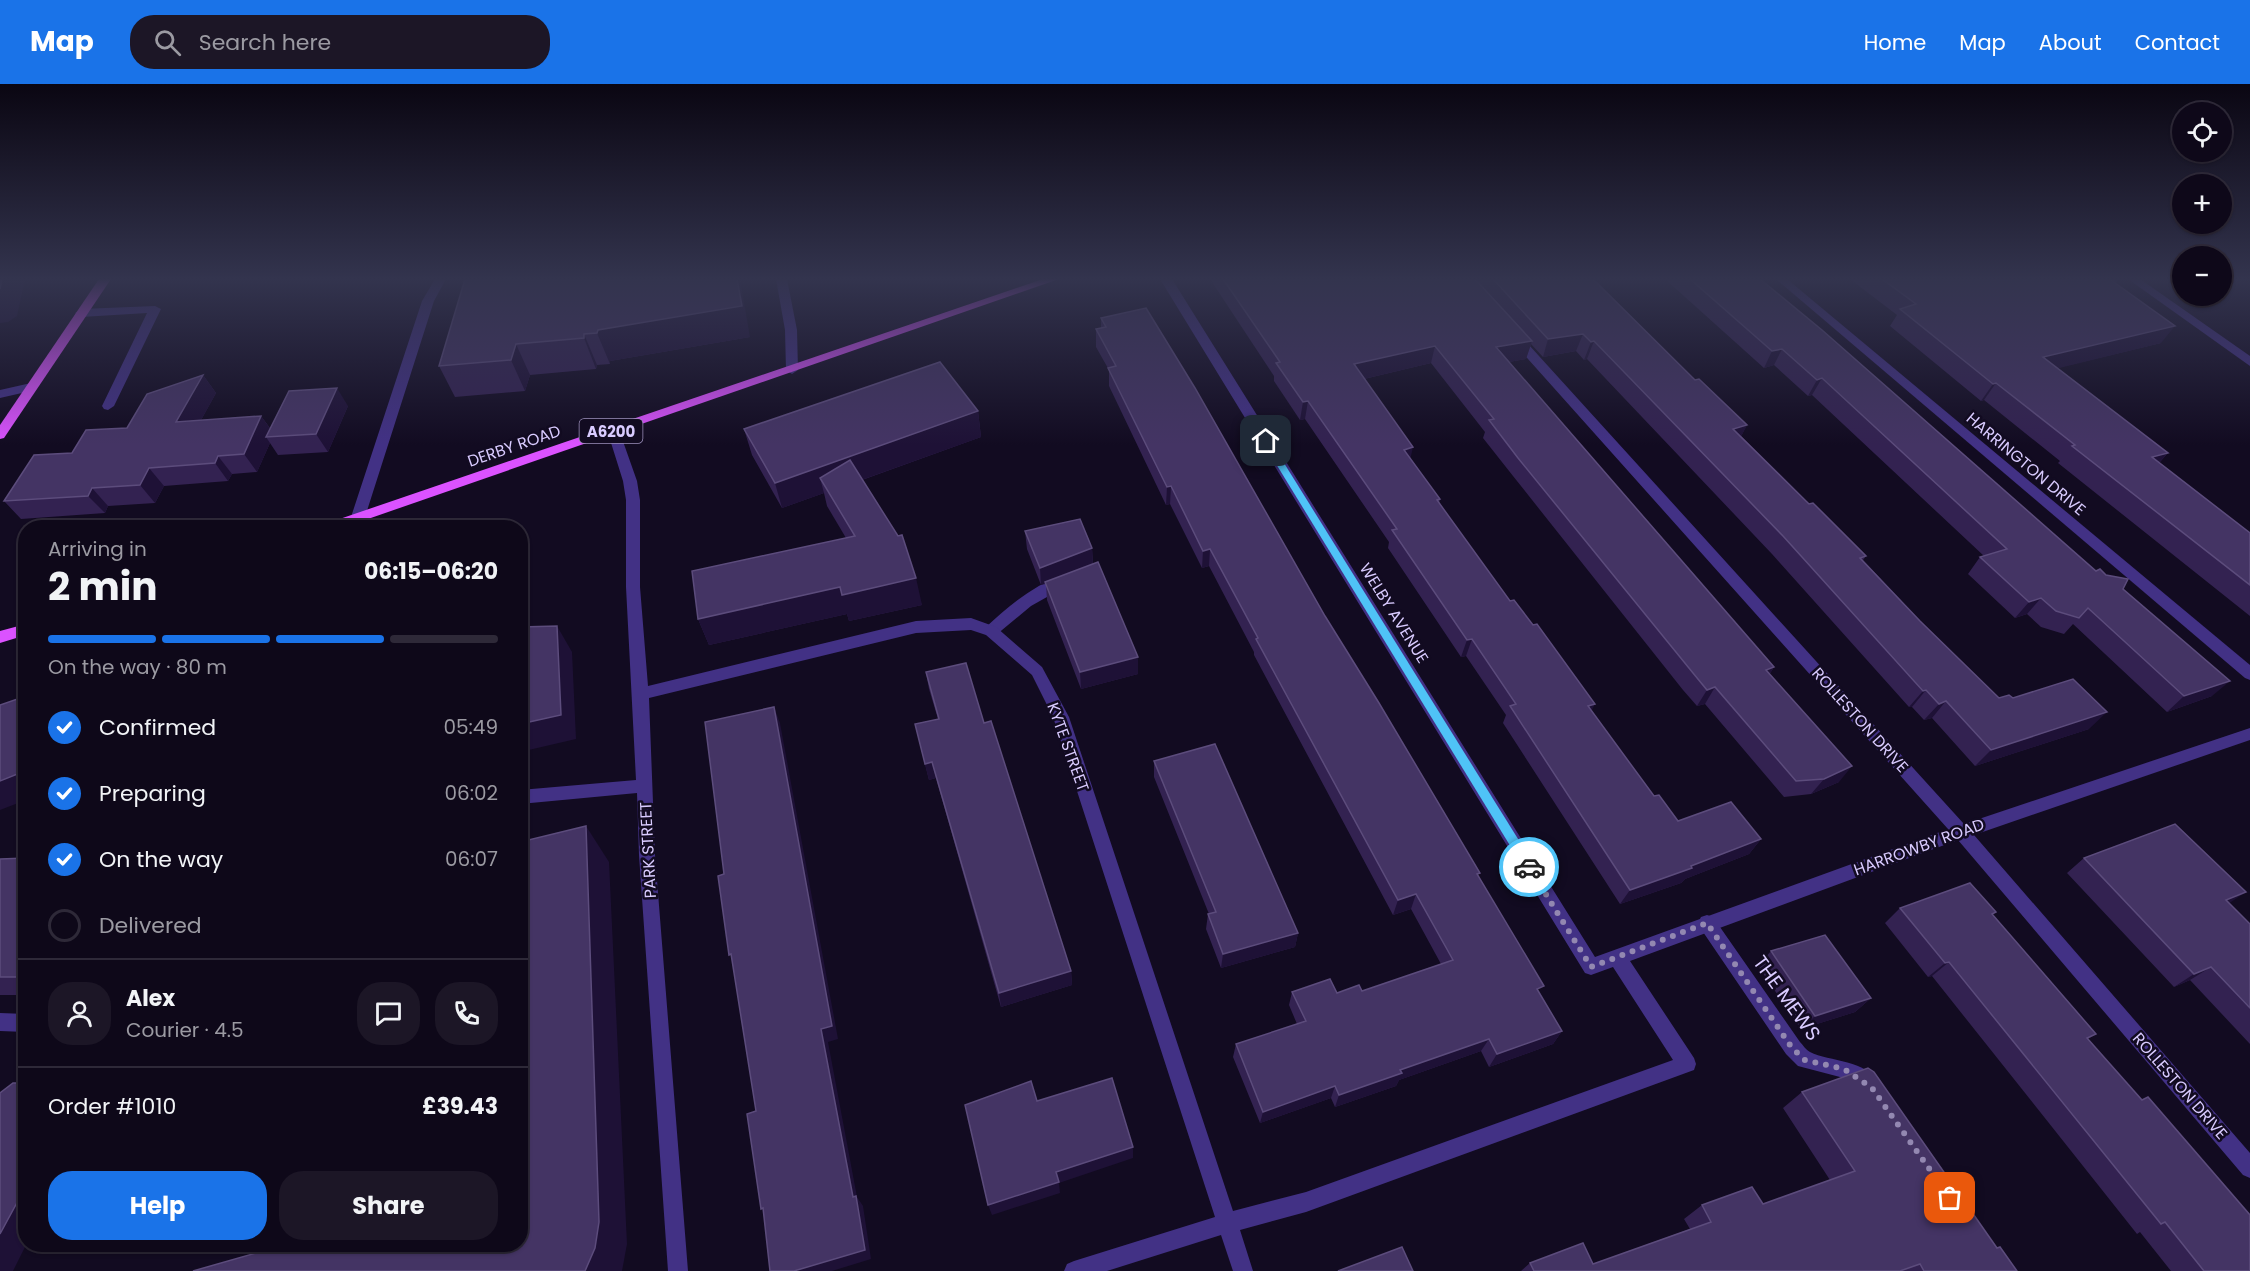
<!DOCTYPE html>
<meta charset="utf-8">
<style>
:root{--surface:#0e0819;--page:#1c1626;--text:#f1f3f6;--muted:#9b9aa2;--line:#2e2938;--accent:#1a73e8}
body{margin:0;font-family:Poppins,sans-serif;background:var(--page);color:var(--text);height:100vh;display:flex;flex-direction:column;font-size:22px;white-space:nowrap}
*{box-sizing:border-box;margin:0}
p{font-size:20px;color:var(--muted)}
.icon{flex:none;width:33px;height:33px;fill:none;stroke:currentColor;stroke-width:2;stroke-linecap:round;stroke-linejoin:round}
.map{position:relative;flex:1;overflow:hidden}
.sheet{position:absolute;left:18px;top:436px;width:510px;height:732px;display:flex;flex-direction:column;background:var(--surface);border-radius:24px;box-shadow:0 2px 4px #0004,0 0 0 2px var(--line)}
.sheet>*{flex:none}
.tools{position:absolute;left:2172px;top:18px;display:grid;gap:12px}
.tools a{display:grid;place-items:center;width:60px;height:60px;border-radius:50%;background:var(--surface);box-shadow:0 2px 4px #0004,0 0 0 2px var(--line);font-size:30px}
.pin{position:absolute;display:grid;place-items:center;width:51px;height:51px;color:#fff;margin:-26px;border-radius:12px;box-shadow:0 3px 9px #0006}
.courier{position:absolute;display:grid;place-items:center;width:60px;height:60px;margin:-30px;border:4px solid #4fc3f7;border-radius:50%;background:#fff;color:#222;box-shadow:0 2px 8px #0007}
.summary em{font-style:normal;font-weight:700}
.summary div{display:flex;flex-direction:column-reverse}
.summary{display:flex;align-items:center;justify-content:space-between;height:102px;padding:0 30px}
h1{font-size:39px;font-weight:700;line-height:45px}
.bar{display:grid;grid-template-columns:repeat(4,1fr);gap:9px 6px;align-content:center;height:72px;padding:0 30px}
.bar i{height:8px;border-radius:4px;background:var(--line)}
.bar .current{background:var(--accent)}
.bar p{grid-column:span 4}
.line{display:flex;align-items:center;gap:15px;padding:0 30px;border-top:2px solid var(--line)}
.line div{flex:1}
.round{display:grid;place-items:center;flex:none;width:63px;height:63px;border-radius:24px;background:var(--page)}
ol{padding:0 30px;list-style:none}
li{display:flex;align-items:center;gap:18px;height:66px}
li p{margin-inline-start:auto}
li .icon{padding:6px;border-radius:50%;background:var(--accent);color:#fff;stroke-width:4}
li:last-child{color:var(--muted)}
li i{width:33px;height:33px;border:3px solid var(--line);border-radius:50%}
.button{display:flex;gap:12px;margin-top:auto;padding:12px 30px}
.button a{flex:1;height:69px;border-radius:24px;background:var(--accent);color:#fff;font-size:24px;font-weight:700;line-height:69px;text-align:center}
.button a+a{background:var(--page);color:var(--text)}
header{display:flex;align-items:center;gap:36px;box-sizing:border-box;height:84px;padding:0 30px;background:var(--accent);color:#fff}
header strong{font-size:28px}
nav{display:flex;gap:33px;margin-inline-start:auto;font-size:21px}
.search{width:420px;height:54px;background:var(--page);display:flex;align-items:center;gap:15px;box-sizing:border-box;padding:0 21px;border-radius:24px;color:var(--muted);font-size:22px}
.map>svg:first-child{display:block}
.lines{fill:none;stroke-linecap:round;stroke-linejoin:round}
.lane{fill:#423185;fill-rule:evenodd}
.street{fill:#423185;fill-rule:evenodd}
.primary{fill:#db52ff;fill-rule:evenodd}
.wall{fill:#332251}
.shaded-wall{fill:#1e1136}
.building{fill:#443464;stroke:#5c4c7c;stroke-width:1.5}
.route{fill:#4fc3f7}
.done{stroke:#9388b1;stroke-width:6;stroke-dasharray:0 10.8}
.labels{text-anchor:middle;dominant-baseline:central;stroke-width:5;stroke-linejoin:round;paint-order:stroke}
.shield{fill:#120b21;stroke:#9d91bc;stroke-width:1.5}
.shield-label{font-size:15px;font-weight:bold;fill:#d9cbff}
.street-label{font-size:16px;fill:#d9cbff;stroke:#120b21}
.near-street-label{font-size:20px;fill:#d9cbff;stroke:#120b21}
</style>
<header>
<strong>Map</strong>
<div class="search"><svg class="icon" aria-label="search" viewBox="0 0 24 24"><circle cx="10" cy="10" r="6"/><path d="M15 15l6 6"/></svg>Search here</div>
<nav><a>Home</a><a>Map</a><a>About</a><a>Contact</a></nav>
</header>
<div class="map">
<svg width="2250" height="1187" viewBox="0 0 2250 1187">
<rect width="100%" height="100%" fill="#120b21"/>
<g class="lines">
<g class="lane">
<path d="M155,222L161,225L114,322L108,326L104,325L102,322L147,229L81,233L75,229L81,225Z"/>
<path d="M1065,491L1072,496L1070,500L1031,522L996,551H986L984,547L986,543C1009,522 1034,500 1065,491Z"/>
<path d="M1707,831L1713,833L1800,958C1803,961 1806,966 1810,968C1829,978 1868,975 1879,1001L1877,1008L1870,1010L1840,993L1798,982L1786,970L1701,845L1698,839L1701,833Z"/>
</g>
<g class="street">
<path d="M435,195H446L434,217L365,433L363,436H353L351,433L422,217Z"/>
<path d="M776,195H787L797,246L798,286L792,290L786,286L785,246Z"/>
<path d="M1160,195H1172L1595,873L1948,745L1511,256V250H1519L1964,740L2250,644V656L1974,751L2250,1069V1094L2243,1091L1958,756L1630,877L1694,974L1696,980L1694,986L1306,1128L1240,1146L1253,1187H1233L1221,1151L1107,1187H1064L1067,1180L1074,1177L1215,1133L1053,633L1032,591L986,551L971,546L916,549L649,614L655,771L688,1187H668L639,771L637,709L520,720V706L636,696L626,503V416L623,397L607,346L613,342L619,346L637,397L640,416V503L648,602L916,537L971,534L996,543L1042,583L1069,633L1233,1127L1306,1108L1673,976L1613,883L1591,891L1585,889Z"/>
<path d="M1776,195H1787L2250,581V596L2245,594Z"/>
<path d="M2128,195H2140L2250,272V282Z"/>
<path d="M31,299L37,303L35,306L0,314V306Z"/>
<path d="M0,929L26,930V948L0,947Z"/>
</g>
<g class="primary">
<path d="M99,195H111L4,354L0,355V341Z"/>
<path d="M1043,195H1059L342,444H320L322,441Z"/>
<path d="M26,540V551L0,559V547Z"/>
</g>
</g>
<g class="wall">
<path d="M465,195L750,253L610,277V280L597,281L596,285L530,291L525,307L455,313L439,282Z"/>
<path d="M1210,195H1593L1695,296L1747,341L1741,352L1809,420L1866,472L1863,476L1920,537L1999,614H2013L2089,645L1975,682L1932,634L1924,636L1912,623H1909L1772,470L1587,275L1584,276L1576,267L1543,273L1531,260L1526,275L1509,278L1774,583L1769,591L1839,698L1811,710L1784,713L1705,620L1697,622L1683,606L1513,392L1483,354L1485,348L1431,279L1364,295L1410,375L1440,415L1439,420L1510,517L1654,712L1678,737L1761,755L1749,770L1685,795L1681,799L1620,820L1503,639L1506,631L1466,572L1461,573L1388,464L1389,458L1305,335L1300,336L1274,297V292Z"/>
<path d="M1665,195H1760L2096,487L2123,505L2212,612L2167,628L2073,540L2064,550L2041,543L2027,530L2015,534L1968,490L1980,473L1984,472L1812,311L1808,312L1774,281L1764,284Z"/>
<path d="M1850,195H2118L2115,199L2161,259L2057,284L2168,369L2159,379L2250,449V532L2058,379L2060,377L1984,316L1981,317L1890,242L1897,231Z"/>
<path d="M1101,234L1325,532L1478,792L1539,909L1562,947L1553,960L1489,983L1481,967L1399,996L1396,1002L1335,1023L1331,1014L1260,1039L1233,973L1236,960L1297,940L1289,921L1292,908L1337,909L1362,907L1441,880L1411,825L1393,831L1254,571V568L1209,482L1202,484L1170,420L1166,421L1109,302V286L1096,263V245L1101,244Z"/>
<path d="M203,291L216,309L201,336L261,332L270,344L348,322L328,368L278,371L270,359L257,388L232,390L228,397L164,402L155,419L108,422L105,429L21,435L4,417L127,344Z"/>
<path d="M978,327L981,353L862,396L922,521L849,537L847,530L709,561L698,535L846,454L827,422L824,409L782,424L752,371L744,345Z"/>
<path d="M1025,447L1092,464L1093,480L1138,573V590L1081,605L1047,516L1046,500L1041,501L1027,465Z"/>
<path d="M926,588L984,639L1071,887L1072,901L1001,923L936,694L929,696L915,640L938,635L929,605Z"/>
<path d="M1154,677L1298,849L1295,863L1221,884L1206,845L1208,830H1209L1154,693Z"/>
<path d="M26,774V911H0V775Z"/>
<path d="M2084,774L2229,819L2250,840V960L2190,896L2174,903L2067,789Z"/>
<path d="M1900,824L1993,831L2096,950L2088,955L2250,1187H2171L2140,1148L2137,1150L1932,892L1928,893L1885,839Z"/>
<path d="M1771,867L1871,914L1855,928L1801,945L1758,882Z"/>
<path d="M1802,1008L1997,1164L2017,1187H1521L1530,1179L1593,1180L1690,1145L1684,1135L1702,1121L1763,1120L1830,1096L1783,1024Z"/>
</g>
<g class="shaded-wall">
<path d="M2,195H25L17,232L8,238L0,239V205Z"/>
<path d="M737,195H740L750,253L610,277V280L597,249L598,246Z"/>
<path d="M2175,242L2161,259L2031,291L2043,273Z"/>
<path d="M584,250L597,281L596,285L584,254Z"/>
<path d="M1583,250L1576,267L1543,273L1548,255Z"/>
<path d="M1532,257L1526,275L1491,281L1496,263Z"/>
<path d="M1594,257L1587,275L1584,276L1591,258Z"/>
<path d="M516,260L530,291L525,307L511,276Z"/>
<path d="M1435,262L1431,279L1351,298L1354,280Z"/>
<path d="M1782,265L1774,281L1764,284L1772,267Z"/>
<path d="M203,291L216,309L190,356L176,338Z"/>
<path d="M1822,294L1812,311L1808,312L1817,296Z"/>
<path d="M1996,299L1984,316L1981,317L1993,300Z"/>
<path d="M337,304L348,322L328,368L316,350Z"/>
<path d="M1308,317L1305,335L1300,336L1303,318Z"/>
<path d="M978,327L981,353L828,408L820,394L824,409L782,424L775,399Z"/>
<path d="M261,332L274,350L266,353L270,359L257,388L244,370Z"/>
<path d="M1747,341L1738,359L1733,345Z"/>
<path d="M1413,363L1409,381L1404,366Z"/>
<path d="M2168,369L2152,386V373Z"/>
<path d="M218,372L232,390L228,397L215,379Z"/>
<path d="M149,384L164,402L155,419L140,401Z"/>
<path d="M1171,402L1170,420L1166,421L1167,403Z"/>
<path d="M92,404L108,422L105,429L88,412Z"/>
<path d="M1092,464L1093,482L1041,501L1040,484Z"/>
<path d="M1210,465L1209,482L1202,484L1203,467Z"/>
<path d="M916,494L922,521L849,537L847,530L709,561L698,535L840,503Z"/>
<path d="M2041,514L2027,530L2015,534L2029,518Z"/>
<path d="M557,542L572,568L576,655L520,668V640Z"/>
<path d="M1472,555L1466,572L1461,573L1467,556Z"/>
<path d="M1138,573V590L1081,605L1080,588Z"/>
<path d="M1774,583L1763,600L1766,586Z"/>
<path d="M2230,597L2212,612L2167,628L2184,612Z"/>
<path d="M1715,603L1705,620L1697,622L1707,606Z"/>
<path d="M1926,606L1912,623H1909L1923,607Z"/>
<path d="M1946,617L1932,634L1924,636L1939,620Z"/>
<path d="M1595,620L1587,636L1588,622Z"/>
<path d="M774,623L780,639L838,955L828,958L857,1113L863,1122L871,1175L832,1187H794L821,945Z"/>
<path d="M2107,628L2089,645L1975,682L1991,666Z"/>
<path d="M20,641L26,645V716L0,726V697Z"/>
<path d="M932,678L936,694L929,696L925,680Z"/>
<path d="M1852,682L1839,698L1811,710L1824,695Z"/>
<path d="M586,742L609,778L627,1160L622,1187H585Z"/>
<path d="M1761,755L1749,770L1685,795L1681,799L1620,820L1630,806Z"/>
<path d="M2246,808L2225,822L2226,816Z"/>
<path d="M1416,810L1411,825L1393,831L1398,816Z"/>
<path d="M1298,849L1295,863L1221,884L1223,870Z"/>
<path d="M1949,878L1932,892L1928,893L1945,879Z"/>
<path d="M26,882V897L19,893Z"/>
<path d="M2211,883L2190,896L2174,903L2194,890Z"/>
<path d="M1071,887L1072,901L1001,923L999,909Z"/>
<path d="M1871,914L1855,928L1801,945L1815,932Z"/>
<path d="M1562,947L1553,960L1489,983L1497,970Z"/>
<path d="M1489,955L1481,967L1399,996L1396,1002L1335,1023L1339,1011L1400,986Z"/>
<path d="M1335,1002L1331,1014L1260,1039L1263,1028Z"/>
<path d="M1133,1063V1074L1059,1099L1060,1109L992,1131L988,1121L1056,1088Z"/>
<path d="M26,1102V1161L13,1187H0V1150Z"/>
</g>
<g class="building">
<path d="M0,195H2L0,205Z"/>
<path d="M465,195H737L742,222L598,246L597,249L584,250V254L516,260L511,276L439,282Z"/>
<path d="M1223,195H1475L1532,257L1496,263L1774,583L1766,586L1852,682L1824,695L1796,697L1715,603L1707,606L1693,589L1518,374L1489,336L1494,335L1435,262L1354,280L1413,363L1404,366L1440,415L1437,416L1510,517L1514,516L1533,541L1537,540L1595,620L1588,622L1654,712L1659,711L1678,737L1731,718L1761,755L1691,782L1692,784L1630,806L1510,622L1516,620L1472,555L1467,556L1392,446L1397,445L1308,317L1303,318L1276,279L1280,278Z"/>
<path d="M1493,195H1593L1695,296L1699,295L1747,341L1733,345L1809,420L1813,419L1866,472L1860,474L1920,537L1999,614L2009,611L2013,614L2073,595L2107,628L1991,666L1946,617L1939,620L1926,606L1923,607L1783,452L1594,257L1591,258L1583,250L1548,255Z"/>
<path d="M1690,195H1760L1822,246L2096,487L2100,485L2106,491L2128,495L2123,505L2230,597L2184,612L2088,524L2079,534L2056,527L2041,514L2029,518L1980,473L2007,465L1822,294L1817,296L1782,265L1772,267Z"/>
<path d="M1882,195H2118L2111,196L2175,242L2043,273L2168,369L2152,373L2250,449V501L2072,362L2075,361L1996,299L1993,300L1900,225L1916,220Z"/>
<path d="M1146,224L1195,304L1325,532L1379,619L1480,789L1477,790L1544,902L1537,905L1562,947L1497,970L1489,955L1400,986L1402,989L1339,1011L1335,1002L1263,1028L1236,960L1306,937L1292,908L1330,895L1337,909L1359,901L1362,907L1453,876L1416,810L1398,816L1256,555L1258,554L1210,465L1203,467L1171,402L1167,403L1108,284L1116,282L1096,245L1106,243L1101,234Z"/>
<path d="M940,278L978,327L775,399L744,345Z"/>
<path d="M203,291L176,338L261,332L244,370L218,372L215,379L149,384L140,401L92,404L88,412L4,417L34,371L72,369L86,346L127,344L147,310Z"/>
<path d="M337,304L316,350L266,353L289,307Z"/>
<path d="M850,376L898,452L902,451L916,494L842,511L840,503L698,535L692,487L855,452L820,394Z"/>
<path d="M1080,435L1092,464L1040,484L1025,447Z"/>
<path d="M1098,478L1138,573L1080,588L1045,498Z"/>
<path d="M557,542L561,631L520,640V543Z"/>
<path d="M966,579L984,639L991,637L1071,887L999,909L932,678L925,680L915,640L939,635L926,588Z"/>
<path d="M26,612V643L20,641V689L0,697V621Z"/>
<path d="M774,623L832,942L821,945L853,1113L856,1112L865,1166L794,1187H770L763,1124L761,1125L747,1030L756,1027L731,870L729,871L718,792L724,790L705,638Z"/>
<path d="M1215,660L1298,849L1223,870L1208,830L1216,828L1154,677Z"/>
<path d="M2175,740L2246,808L2226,816L2250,840V924L2211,883L2194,890L2084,774Z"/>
<path d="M586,742L599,1138L595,1164L585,1187H193L284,1161H520V758Z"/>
<path d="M26,774V882L19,893H0V775Z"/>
<path d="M1970,799L1996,828L1992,830L2096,950L2087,954L2142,1016L2148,1013L2250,1131V1187H2204L2165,1138L2161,1140L1949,878L1945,879L1900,824Z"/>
<path d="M1825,851L1871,914L1815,932L1771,867Z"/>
<path d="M1868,984L1874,988L1997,1164L2000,1163L2017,1187H1924L1920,1180L1900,1187H1534L1530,1179L1583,1159L1593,1180L1711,1138L1702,1121L1752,1103L1763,1120L1855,1087L1802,1008Z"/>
<path d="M1112,994L1133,1063L1056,1088L1059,1098L988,1121L965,1021L1031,997L1037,1017Z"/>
<path d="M13,999H26V1102L0,1150V1009Z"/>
<path d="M1402,1163L1413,1187H1338Z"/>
</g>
<linearGradient id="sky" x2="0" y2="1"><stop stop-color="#0a0612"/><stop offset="0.54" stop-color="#33344e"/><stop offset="1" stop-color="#33344e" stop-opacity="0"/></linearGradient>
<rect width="2250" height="361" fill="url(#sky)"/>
<path class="route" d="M1266,354L1269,355L1533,779V786H1525L1262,357Z"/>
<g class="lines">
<path class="done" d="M1529,783L1591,883L1707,839L1792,964L1805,976L1844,985L1872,1004L1950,1114"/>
</g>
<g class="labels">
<rect class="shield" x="579.5" y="335" width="63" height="24" rx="4.5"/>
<g class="shield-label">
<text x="611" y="347">A6200</text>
</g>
<g class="street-label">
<text transform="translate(514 362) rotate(-19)">DERBY ROAD</text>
<text transform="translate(2026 380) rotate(40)">HARRINGTON DRIVE</text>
<text transform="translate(1394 529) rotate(58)">WELBY AVENUE</text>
<text transform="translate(1860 636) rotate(48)">ROLLESTON DRIVE</text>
<text transform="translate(1068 663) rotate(70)">KYTE STREET</text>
<text transform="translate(1919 763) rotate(-20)">HARROWBY ROAD</text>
<text transform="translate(648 766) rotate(-93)">PARK STREET</text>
<text transform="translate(2180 1002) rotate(49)">ROLLESTON DRIVE</text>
</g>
<g class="near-street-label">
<text transform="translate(1787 914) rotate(54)">THE MEWS</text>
</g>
</g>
</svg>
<div class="tools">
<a><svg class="icon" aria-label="locate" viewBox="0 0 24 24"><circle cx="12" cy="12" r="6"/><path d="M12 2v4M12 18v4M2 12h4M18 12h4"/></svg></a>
<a>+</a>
<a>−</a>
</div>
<div class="pin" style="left:1950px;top:1114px;background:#ea580c"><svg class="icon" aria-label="bag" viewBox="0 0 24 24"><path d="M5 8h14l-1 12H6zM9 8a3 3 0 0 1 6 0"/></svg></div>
<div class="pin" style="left:1266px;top:357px;background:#1f2937"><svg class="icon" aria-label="home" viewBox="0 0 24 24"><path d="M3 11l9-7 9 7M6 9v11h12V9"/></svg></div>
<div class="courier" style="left:1529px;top:783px"><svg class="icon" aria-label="car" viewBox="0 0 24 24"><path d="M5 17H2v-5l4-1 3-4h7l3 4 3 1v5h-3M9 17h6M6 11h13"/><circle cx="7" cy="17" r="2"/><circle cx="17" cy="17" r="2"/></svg></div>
<section class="sheet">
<div class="summary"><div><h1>2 min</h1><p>Arriving in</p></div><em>06:15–06:20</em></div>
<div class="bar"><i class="current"></i><i class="current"></i><i class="current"></i><i></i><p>On the way · 80 m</p></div>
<ol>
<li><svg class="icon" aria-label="check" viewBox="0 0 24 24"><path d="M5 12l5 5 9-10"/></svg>Confirmed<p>05:49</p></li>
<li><svg class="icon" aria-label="check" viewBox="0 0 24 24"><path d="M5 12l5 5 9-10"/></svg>Preparing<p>06:02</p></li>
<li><svg class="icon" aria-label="check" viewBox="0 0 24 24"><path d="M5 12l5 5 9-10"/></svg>On the way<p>06:07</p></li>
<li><i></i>Delivered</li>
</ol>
<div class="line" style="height:108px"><a class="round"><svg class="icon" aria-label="person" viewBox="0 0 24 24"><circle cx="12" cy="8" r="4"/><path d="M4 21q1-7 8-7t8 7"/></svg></a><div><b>Alex</b><p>Courier · 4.5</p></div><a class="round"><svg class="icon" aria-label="chat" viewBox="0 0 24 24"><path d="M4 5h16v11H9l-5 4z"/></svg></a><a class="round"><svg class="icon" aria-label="phone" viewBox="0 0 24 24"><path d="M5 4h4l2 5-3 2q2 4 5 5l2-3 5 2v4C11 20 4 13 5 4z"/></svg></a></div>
<div class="line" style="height:78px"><div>Order #1010</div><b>£39.43</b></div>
<div class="button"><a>Help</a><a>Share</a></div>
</section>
</div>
